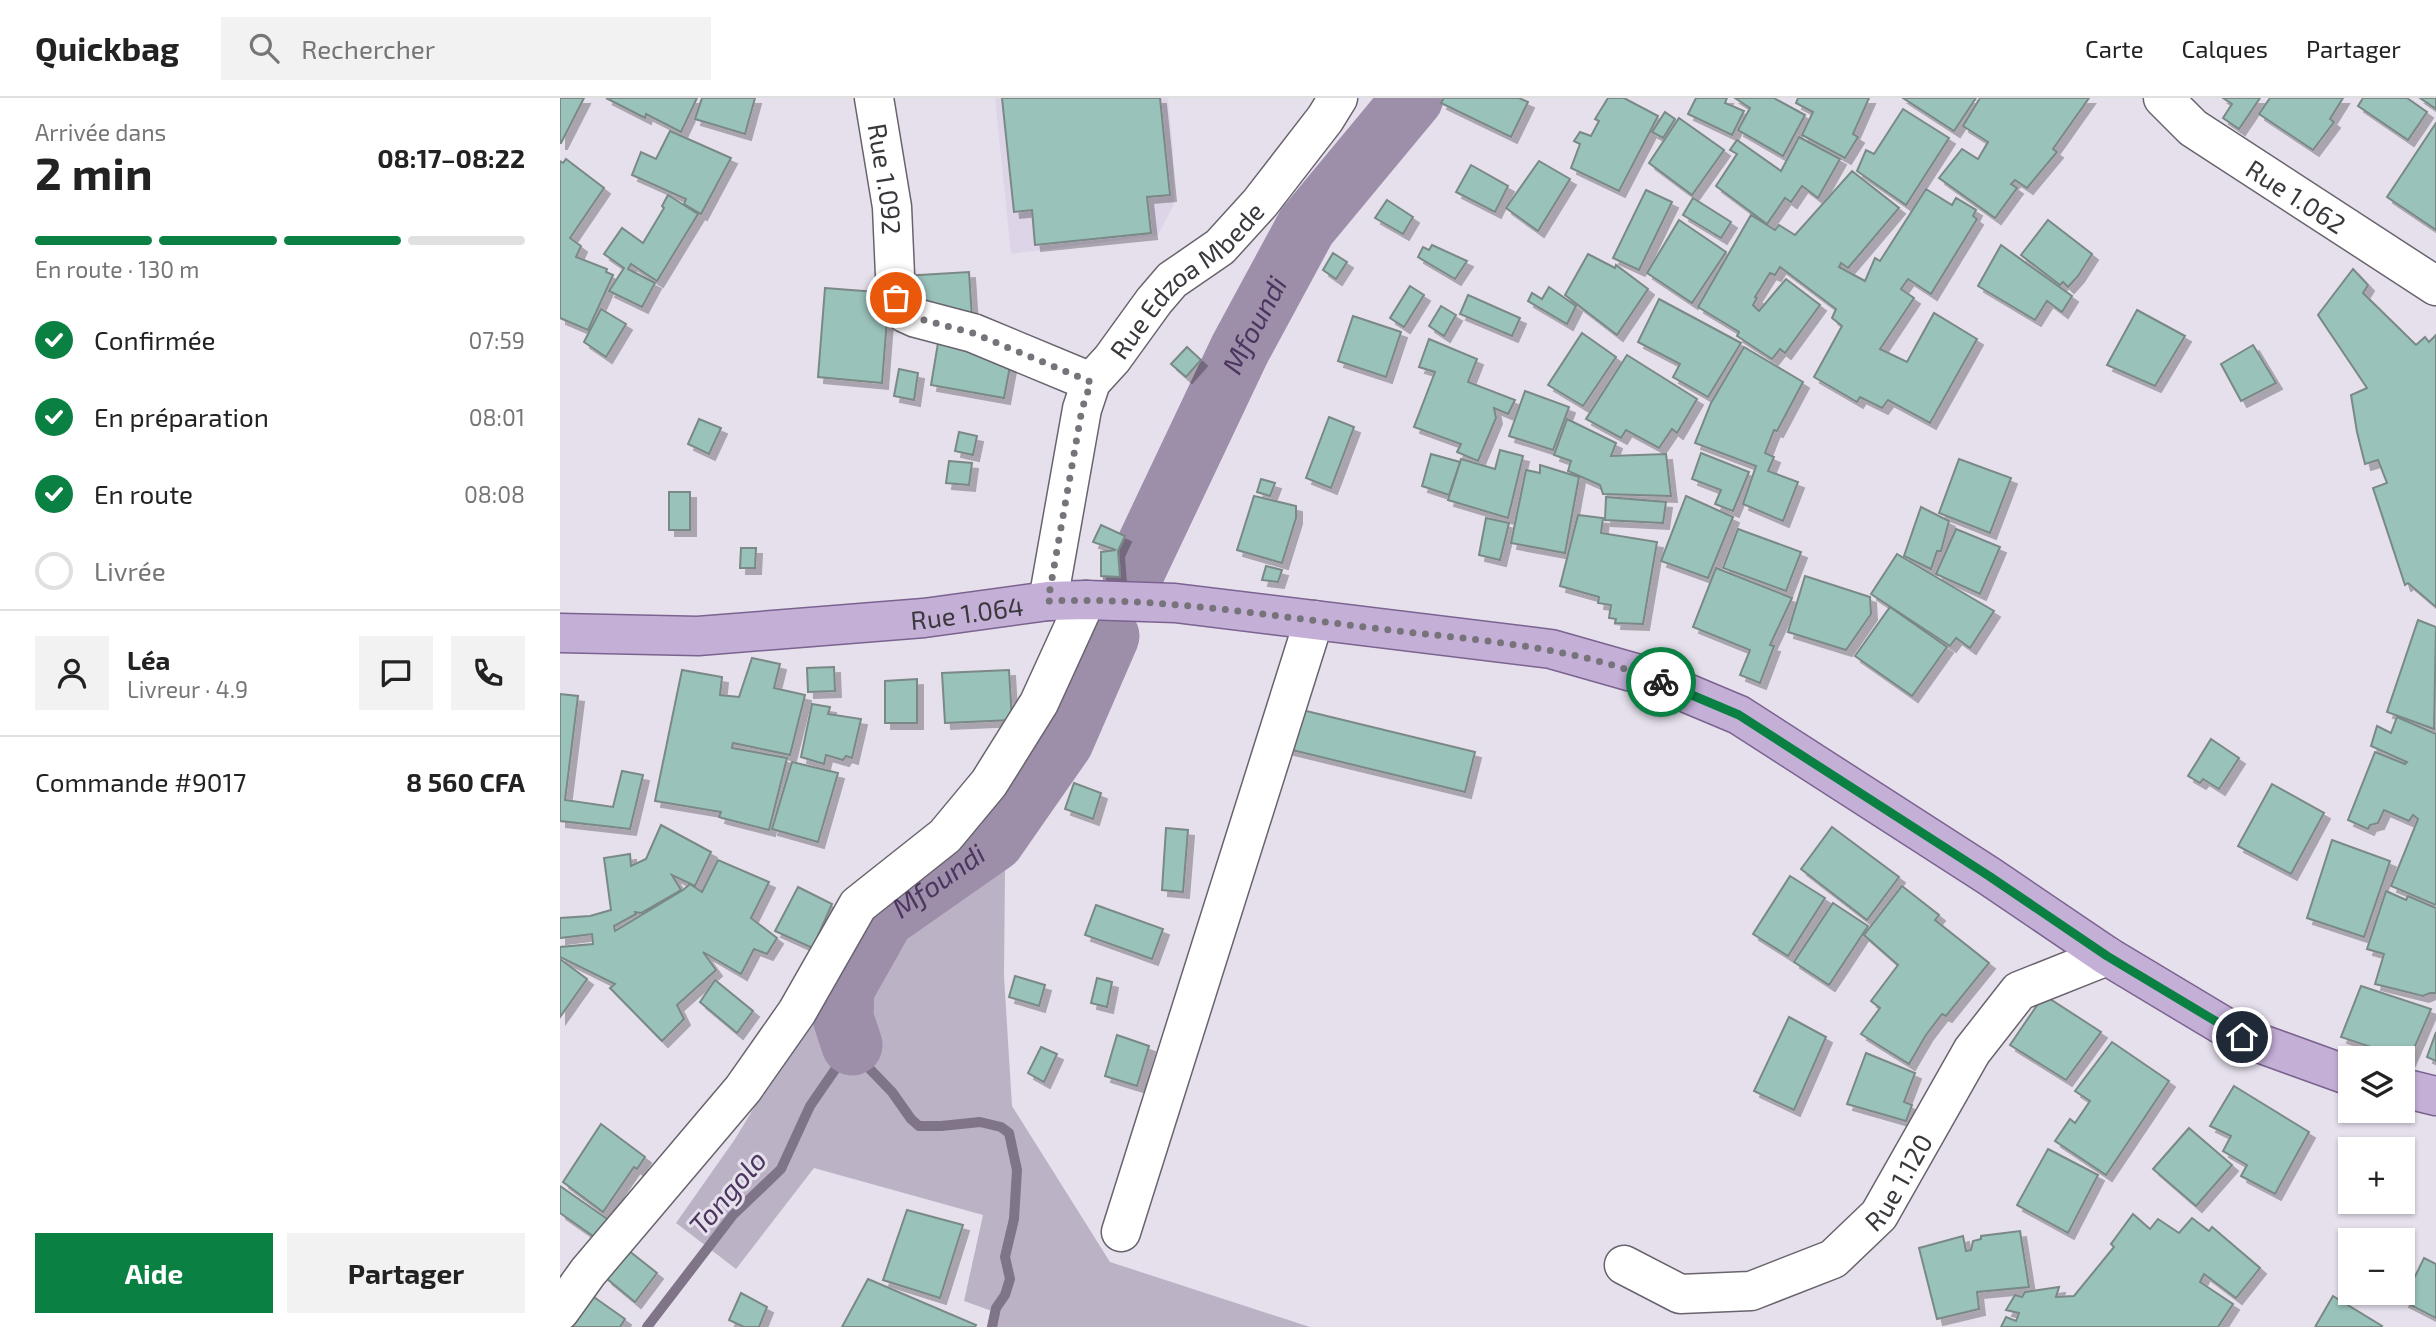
<!DOCTYPE html>
<html lang="fr">
<meta charset="utf-8">
<style>
:root{--surface:#fff;--page:#f2f2f2;--text:#222;--muted:#767676;--line:#e0e0e0;--accent:#0b8043}
body{margin:0;font-family:"Exo 2",sans-serif;background:var(--page);color:var(--text);height:100vh;display:flex;flex-direction:column;font-size:26px;white-space:nowrap}
*{box-sizing:border-box;margin:0}
p{font-size:23px;color:var(--muted)}
.icon{flex:none;width:38px;height:38px;fill:none;stroke:currentColor;stroke-width:2;stroke-linecap:round;stroke-linejoin:round}
.map{position:relative;flex:1;overflow:hidden}
.drawer{display:flex;flex-direction:column;background:var(--surface);width:560px}
.drawer>*{flex:none}
.controls{position:absolute;left:1778px;top:948px;display:grid;gap:14px}
.controls a{display:grid;place-items:center;width:77px;height:77px;border-radius:0px;background:var(--surface);box-shadow:0 2px 5px #0004;font-size:35px}
.pin{position:absolute;display:grid;place-items:center;width:60px;height:60px;color:#fff;margin:-30px;border:4px solid #fff;border-radius:50%;box-shadow:0 2px 7px #0007}
.courier{position:absolute;display:grid;place-items:center;width:70px;height:70px;margin:-35px;border:5px solid #0b8043;border-radius:50%;background:#fff;color:#222;box-shadow:0 2px 9px #0007}
.head em{font-style:normal;font-weight:700}
.head div{display:flex;flex-direction:column-reverse}
.head{display:flex;align-items:center;justify-content:space-between;height:119px;padding:0 35px}
h1{font-size:46px;font-weight:700;line-height:52px}
.bar{display:grid;grid-template-columns:repeat(4,1fr);gap:10px 7px;align-content:center;height:84px;padding:0 35px}
.bar i{height:9px;border-radius:5px;background:var(--line)}
.bar .current{background:var(--accent)}
.bar p{grid-column:span 4}
.line{display:flex;align-items:center;gap:18px;padding:0 35px;border-top:2px solid var(--line)}
.line div{flex:1}
.round{display:grid;place-items:center;flex:none;width:74px;height:74px;border-radius:0px;background:var(--page)}
ol{padding:0 35px;list-style:none}
li{display:flex;align-items:center;gap:21px;height:77px}
li p{margin-inline-start:auto}
li .icon{padding:7px;border-radius:50%;background:var(--accent);color:#fff;stroke-width:4}
li:last-child{color:var(--muted)}
li i{width:38px;height:38px;border:4px solid var(--line);border-radius:50%}
.action{display:flex;gap:14px;margin-top:auto;padding:14px 35px}
.action a{flex:1;height:80px;border-radius:0px;background:var(--accent);color:#fff;font-size:28px;font-weight:700;line-height:80px;text-align:center}
.action a+a{background:var(--page);color:var(--text)}
header{display:flex;align-items:center;gap:42px;box-sizing:border-box;height:98px;padding:0 35px;background:var(--surface);border-bottom:2px solid var(--line)}
header strong{font-size:33px}
nav{display:flex;gap:38px;margin-inline-start:auto;font-size:24px}
.search{width:490px;height:63px;background:var(--page);display:flex;align-items:center;gap:18px;box-sizing:border-box;padding:0 24px;border-radius:0px;color:var(--muted);font-size:26px}
main{display:flex;flex:1;min-height:0}
.map>svg:first-child{display:block}
.built{fill:#ddd4e7}
.green{fill:#bcb2c6}
.lines{fill:none;stroke-linecap:round;stroke-linejoin:round}
.stream{stroke:#807489;stroke-width:10}
.river{stroke:#9d8eaa;stroke-width:61}
.building{fill:#99c2bb;stroke:#7a8986;stroke-width:2;filter:url(#shadow)}
.minor-casing{stroke:#68636d;stroke-width:41}
.major-casing{stroke:#7b6390;stroke-width:41}
.minor{stroke:#fff;stroke-width:38}
.major{stroke:#c4afd7;stroke-width:38}
.done{stroke:#77737a;stroke-width:7;stroke-dasharray:0 12.6}
.route{stroke:#0b8043;stroke-width:9}
.labels{text-anchor:middle;dominant-baseline:central;stroke-width:6;stroke-linejoin:round;paint-order:stroke}
.street-label{font-size:26px;fill:#3b383d;stroke:#e6e0ec}
.water-label{font-size:28px;font-style:italic;fill:#4c365f;stroke:#e6e0ec}
</style>
<header>
<strong>Quickbag</strong>
<div class="search"><svg class="icon" aria-label="search" viewBox="0 0 24 24"><circle cx="10" cy="10" r="6"/><path d="M15 15l6 6"/></svg>Rechercher</div>
<nav><a>Carte</a><a>Calques</a><a>Partager</a></nav>
</header>
<main>
<section class="drawer">
<div class="head"><div><h1>2 min</h1><p>Arrivée dans</p></div><em>08:17–08:22</em></div>
<div class="bar"><i class="current"></i><i class="current"></i><i class="current"></i><i></i><p>En route · 130 m</p></div>
<ol>
<li><svg class="icon" aria-label="check" viewBox="0 0 24 24"><path d="M5 12l5 5 9-10"/></svg>Confirmée<p>07:59</p></li>
<li><svg class="icon" aria-label="check" viewBox="0 0 24 24"><path d="M5 12l5 5 9-10"/></svg>En préparation<p>08:01</p></li>
<li><svg class="icon" aria-label="check" viewBox="0 0 24 24"><path d="M5 12l5 5 9-10"/></svg>En route<p>08:08</p></li>
<li><i></i>Livrée</li>
</ol>
<div class="line" style="height:126px"><a class="round"><svg class="icon" aria-label="person" viewBox="0 0 24 24"><circle cx="12" cy="8" r="4"/><path d="M4 21q1-7 8-7t8 7"/></svg></a><div><b>Léa</b><p>Livreur · 4.9</p></div><a class="round"><svg class="icon" aria-label="chat" viewBox="0 0 24 24"><path d="M4 5h16v11H9l-5 4z"/></svg></a><a class="round"><svg class="icon" aria-label="phone" viewBox="0 0 24 24"><path d="M5 4h4l2 5-3 2q2 4 5 5l2-3 5 2v4C11 20 4 13 5 4z"/></svg></a></div>
<div class="line" style="height:91px"><div>Commande #9017</div><b>8 560 CFA</b></div>
<div class="action"><a>Aide</a><a>Partager</a></div>
</section>
<div class="map">
<svg width="1876" height="1229" viewBox="0 0 1876 1229">
<defs>
<filter id="shadow"><feDropShadow dx="6" dy="6" stdDeviation="0" flood-color="#0004"/></filter>
</defs>
<rect width="100%" height="100%" fill="#e6e0ec"/>
<path class="built" d="M435,0H608L613,51L614,106L598,137L451,156Z"/>
<path class="green" d="M417,726L453,737L445,770L444,878L452,1008L550,1164L750,1229H428L432,1213L404,1203L423,1117L254,1070L176,1171L116,1125L175,1041L318,806Z"/>
<g class="lines">
<path class="stream" d="M87,1229L173,1117L221,1071L250,1008L292,947L305,966L332,994L351,1021L359,1028H381L420,1024L441,1029L449,1035L457,1072L454,1121L445,1159L450,1181L445,1197L436,1210L432,1229"/>
<g class="river">
<path id="s1" d="M573,477L680,251L746,129L853,0"/>
<path id="s2" d="M292,947L283,920L284,891L324,820L434,743L503,644L549,538"/>
</g>
</g>
<g class="building">
<path d="M0,0H24L1,45H0Z"/>
<path d="M46,0H137L121,34L86,16L85,20Z"/>
<path d="M142,0H195L185,36L135,21Z"/>
<path d="M442,0H600L610,97L587,99L591,135L475,147L472,112L454,114Z"/>
<path d="M884,0H959L968,4L951,39L881,5Z"/>
<path d="M1048,0H1064L1098,18L1059,93L1011,70L1020,46L1014,43L1020,34L1031,38L1039,23L1035,21Z"/>
<path d="M1136,0H1167L1165,5L1184,13L1172,37L1128,16Z"/>
<path d="M1175,0H1214L1245,17L1223,58L1178,32L1190,10Z"/>
<path d="M1238,0H1309L1293,36L1298,39L1285,60L1242,37L1253,14L1236,5Z"/>
<path d="M1343,0H1416L1394,33Z"/>
<path d="M1420,0H1529L1493,51L1497,54L1467,90L1455,82L1451,86L1457,90L1435,120L1379,80L1402,51L1418,61L1428,44L1403,28Z"/>
<path d="M1663,0H1700L1679,31L1663,20L1672,6Z"/>
<path d="M1710,0H1783L1770,21L1774,24L1753,52L1699,16Z"/>
<path d="M1803,0H1847L1867,14L1848,42L1798,8Z"/>
<path d="M1860,0H1876V11Z"/>
<path d="M1343,11L1389,40L1346,107L1297,73L1306,52L1314,56Z"/>
<path d="M1105,14L1115,21L1103,40L1092,34Z"/>
<path d="M1119,20L1164,52L1132,97L1089,65Z"/>
<path d="M1876,25V132L1827,99Z"/>
<path d="M110,33L171,60L141,116L124,106L126,101L72,77L81,54L96,61Z"/>
<path d="M1239,39L1280,61L1258,100L1242,88L1231,104L1225,100L1207,126L1156,88L1177,56L1170,52L1177,42L1221,73Z"/>
<path d="M6,61L44,90L10,140L21,148L16,159L47,171L46,174L53,177L28,232L0,220V63L3,65Z"/>
<path d="M979,63L1010,81L978,133L946,110Z"/>
<path d="M911,67L948,88L935,114L896,94Z"/>
<path d="M1292,73L1339,110L1288,170L1281,165L1279,169L1305,183L1315,160L1320,163L1366,91L1392,107L1396,100L1416,112L1413,118L1417,121L1371,196L1348,181L1341,191L1354,200L1320,251L1347,264L1374,215L1417,241L1370,325L1328,302L1322,310L1300,299L1297,304L1254,279L1282,228L1272,220L1276,211L1220,169L1215,177L1210,175L1195,199L1197,200L1193,207L1199,213L1226,181L1260,207L1225,255L1220,251L1212,261L1177,238L1179,234L1138,209L1191,117L1215,132L1219,127L1235,137Z"/>
<path d="M1086,92L1112,104L1079,172L1053,160Z"/>
<path d="M108,97L138,116L97,183L71,166L68,171L95,185L82,209L49,193L64,170L44,156L62,130L83,145L104,110L102,108Z"/>
<path d="M1133,100L1171,124L1161,140L1123,117Z"/>
<path d="M827,102L853,119L843,136L815,120Z"/>
<path d="M1119,122L1166,154L1132,205L1087,175Z"/>
<path d="M1488,122L1532,156L1518,178L1508,189L1503,184L1500,187L1461,157Z"/>
<path d="M872,147L907,163L895,181L858,159L863,149L869,152Z"/>
<path d="M1441,147L1512,198L1502,214L1487,203L1475,222L1418,188Z"/>
<path d="M773,155L787,164L776,181L763,172Z"/>
<path d="M1028,156L1055,170L1056,167L1088,191L1057,237L1005,197Z"/>
<path d="M1793,171L1808,187L1803,195L1856,247L1865,239L1869,244L1876,237V509L1848,485L1845,487L1813,390L1827,385L1818,362L1805,366L1797,334L1791,297L1807,290L1758,217Z"/>
<path d="M409,174L412,220L345,223L343,178Z"/>
<path d="M850,188L864,197L844,229L830,220Z"/>
<path d="M989,189L1016,208L1007,226L968,203L972,195L982,201Z"/>
<path d="M265,190L329,195L322,285L258,279Z"/>
<path d="M908,197L960,220L952,238L900,216Z"/>
<path d="M1099,201L1181,245L1148,299L1113,279L1120,266L1078,244Z"/>
<path d="M881,208L896,217L884,238L869,228Z"/>
<path d="M41,211L66,226L46,259L24,244Z"/>
<path d="M1577,212L1625,238L1595,288L1547,267Z"/>
<path d="M793,218L841,234L826,279L778,263Z"/>
<path d="M1022,235L1056,259L1023,308L988,287Z"/>
<path d="M379,239L453,252L444,300L371,287Z"/>
<path d="M869,241L917,261L908,284L955,302L948,316L934,310L936,320L918,363L897,354L901,346L854,329L875,274L859,269Z"/>
<path d="M1693,247L1716,285L1681,303L1661,266Z"/>
<path d="M627,249L641,262L626,279L611,266Z"/>
<path d="M1184,249L1243,284L1217,333L1214,332L1205,355L1214,359L1208,373L1238,384L1223,423L1183,406L1196,368L1135,345L1151,305Z"/>
<path d="M1067,257L1137,301L1117,335L1112,331L1099,350L1066,332L1061,340L1026,321Z"/>
<path d="M339,271L358,275L354,302L334,298Z"/>
<path d="M965,293L1009,309L993,352L949,338Z"/>
<path d="M769,319L794,329L771,390L746,380Z"/>
<path d="M139,321L161,330L149,356L128,346Z"/>
<path d="M1007,321L1056,345L1051,358L1106,356L1111,398L1043,396L1040,387L1008,373L1011,363L994,357Z"/>
<path d="M399,334L417,338L413,357L395,353Z"/>
<path d="M940,352L963,358L948,420L888,402L901,361L935,371Z"/>
<path d="M1141,355L1189,374L1173,413L1155,406L1161,392L1132,381Z"/>
<path d="M871,356L900,364L889,397L862,388Z"/>
<path d="M1399,361L1451,380L1430,435L1379,415Z"/>
<path d="M389,363L412,365L409,387L386,385Z"/>
<path d="M980,367L1019,379L1005,455L951,445L966,372L980,375Z"/>
<path d="M701,381L715,385L710,398L697,394Z"/>
<rect x="109" y="394" width="21" height="38"/>
<path d="M694,398L736,408V420L722,465L677,452Z"/>
<path d="M1126,398L1173,419L1148,480L1101,463Z"/>
<path d="M1046,399L1106,404L1103,425L1045,422Z"/>
<path d="M1361,409L1389,423L1381,453H1377L1371,471L1344,458Z"/>
<path d="M1018,417L1043,420L1041,435L1097,444L1083,526L1055,525L1056,521L1049,520L1051,507L1038,505L1039,499L1000,488Z"/>
<path d="M926,420L949,425L940,462L919,457Z"/>
<path d="M541,427L565,438L558,453L560,479L541,478V454L556,452L533,444Z"/>
<path d="M1178,431L1241,454L1226,493L1163,470Z"/>
<path d="M1396,431L1440,449L1420,496L1376,476Z"/>
<path d="M181,450H196L195,470H180Z"/>
<path d="M1337,456L1434,513L1410,550L1396,540L1390,548L1311,496Z"/>
<path d="M706,468L722,472L718,484L702,482Z"/>
<path d="M1156,470L1232,500L1210,547L1214,548L1200,585L1180,577L1190,552L1133,529Z"/>
<path d="M1245,478L1310,499L1311,516L1286,552L1228,534Z"/>
<path d="M1330,509L1387,549L1352,598L1295,558Z"/>
<path d="M1858,522L1876,529L1874,631L1827,614Z"/>
<path d="M192,560L220,566L214,590L245,597L230,657L173,645L172,650L227,660L209,732L162,720L159,719L161,714L95,703L122,572L162,579L160,597L179,599Z"/>
<path d="M274,569L275,593L248,594L247,570Z"/>
<path d="M449,572L452,622L385,625L382,575Z"/>
<path d="M357,581V625H325V583Z"/>
<path d="M0,596L18,598L5,702L53,709L62,673L83,677L70,731L0,723Z"/>
<path d="M252,606L270,609L268,616L301,621L292,660L286,658L283,662L266,657L264,666L241,659Z"/>
<path d="M738,611L915,654L905,694L728,651Z"/>
<path d="M1837,619L1876,636V807L1831,788L1858,721L1853,717L1849,723L1824,712L1818,725L1810,727L1808,731L1788,722L1815,654L1845,666L1847,664L1811,648L1817,628L1831,635Z"/>
<path d="M1651,641L1679,660L1659,691L1643,681L1640,685L1628,678Z"/>
<path d="M232,664L278,675L258,744L212,731Z"/>
<path d="M514,685L541,695L533,721L505,711Z"/>
<path d="M1712,686L1764,715L1731,776L1678,748Z"/>
<path d="M101,727L151,754L135,788L112,777L121,792L81,815L75,814L76,816L54,828L55,833L123,792L130,786L142,794L158,762L209,784L191,820L217,840L207,856L194,851L181,876L143,854L156,872L117,907L124,921L102,943L50,890L55,886L0,859V849L33,846L32,836L0,840V820L30,818L51,812L44,760L70,756L71,768L86,761Z"/>
<path d="M1272,729L1339,779L1307,822L1241,771Z"/>
<path d="M606,730L628,732L623,794L602,792Z"/>
<path d="M1772,742L1830,763L1804,839L1747,820Z"/>
<path d="M1230,778L1265,800L1228,858L1193,836Z"/>
<path d="M1342,788L1379,817L1375,822L1429,865L1386,918L1382,916L1366,937L1349,966L1301,936L1320,910L1311,903L1338,867L1304,837Z"/>
<path d="M238,789L272,806L256,842L259,853L215,833Z"/>
<path d="M1826,793L1846,802L1848,798L1876,810V895H1870L1863,898L1815,886L1824,856L1807,851Z"/>
<path d="M1273,805L1308,828L1269,887L1234,864Z"/>
<path d="M536,807L603,831L592,861L525,837Z"/>
<path d="M0,861L27,881L0,919Z"/>
<path d="M455,878L485,887L479,908L449,899Z"/>
<path d="M537,880L552,884L547,909L531,905Z"/>
<path d="M155,882L193,913L177,935L140,904Z"/>
<path d="M1801,888L1871,911L1849,962L1781,939Z"/>
<path d="M1484,897L1541,934L1506,982L1450,947Z"/>
<path d="M1229,919L1266,939L1234,1012L1194,993Z"/>
<path d="M1876,934V963L1867,959Z"/>
<path d="M557,937L589,948L577,988L545,978Z"/>
<path d="M1552,944L1609,983L1546,1077L1495,1043L1510,1021L1515,1025L1530,1003L1515,993Z"/>
<path d="M481,949L497,956L484,984L468,975Z"/>
<path d="M1306,955L1355,975L1344,1004L1352,1007L1346,1023L1287,1006Z"/>
<path d="M1674,988L1749,1034L1715,1096L1681,1078L1687,1067L1663,1053L1671,1038L1650,1028Z"/>
<path d="M41,1026L85,1059L77,1071L74,1069L43,1114L3,1084Z"/>
<path d="M1629,1030L1672,1067L1636,1108L1593,1071Z"/>
<path d="M1488,1051L1538,1077L1508,1135L1457,1107Z"/>
<path d="M0,1088L53,1125L40,1143L0,1115Z"/>
<path d="M347,1112L403,1127L380,1200L323,1182Z"/>
<path d="M1573,1116L1590,1131L1598,1121L1619,1135L1632,1120L1649,1133L1652,1129L1700,1170L1676,1200L1644,1176L1640,1184L1673,1206L1658,1229H1441L1446,1219L1456,1223L1459,1215L1446,1212L1455,1197L1462,1199L1465,1194L1499,1189L1496,1199L1514,1198L1554,1149L1551,1146Z"/>
<path d="M1460,1133L1469,1189L1417,1194L1419,1211L1377,1221L1359,1150L1403,1138L1406,1153L1411,1152L1413,1143L1421,1141V1138Z"/>
<path d="M68,1152L97,1175L75,1204L46,1180Z"/>
<path d="M1864,1160L1876,1166V1220L1843,1203Z"/>
<path d="M308,1181L416,1227L415,1229H282Z"/>
<path d="M181,1195L207,1209L199,1229H184L169,1222Z"/>
<path d="M31,1197L65,1221L60,1229H8Z"/>
<path d="M1773,1198L1822,1228L1821,1229H1755Z"/>
</g>
<g class="lines">
<defs>
<g id="minor">
<path id="s3" d="M314,0L332,109L336,200L345,215L356,220L413,235L531,284"/>
<path id="s4" d="M1603,0L1633,30L1876,188"/>
<path id="s5" d="M488,503L522,311L531,284L552,261L594,203L612,182L660,149L700,105L765,21L778,0"/>
<path d="M561,1134L754,522"/>
<path id="s6" d="M1064,1167L1120,1196L1191,1193L1273,1161L1319,1117L1412,953L1459,893L1547,858"/>
<path d="M0,1213L28,1174L183,991L237,914L298,807L385,738L429,685L479,605L526,502"/>
</g>
<g id="major">
<path id="s7" d="M0,535L138,538L364,520L488,503L526,502L615,505L991,551L1086,578L1179,617L1429,778L1547,858L1682,939L1790,978"/>
<path d="M1843,990L1876,998"/>
</g>
</defs>
<use href="#minor" class="minor-casing"/>
<use href="#major" class="major-casing"/>
<use href="#minor" class="minor"/>
<use href="#major" class="major"/>
</g>
<g class="lines">
<path class="done" d="M336,200L345,215L356,220L413,235L531,284L522,311L488,503C595,499 699,516 805,529C905,542 1007,545 1101,584"/>
<path class="route" d="M1101,584L1179,617L1429,778L1547,858L1682,939"/>
</g>
<g class="labels">
<g class="street-label">
<text stroke="none"><textPath href="#s3" startOffset="82">Rue 1.092</textPath></text>
<text stroke="none"><textPath href="#s4" startOffset="166">Rue 1.062</textPath></text>
<text stroke="none"><textPath href="#s5" startOffset="364">Rue Edzoa Mbede</textPath></text>
<text stroke="none"><textPath href="#s7" startOffset="408">Rue 1.064</textPath></text>
<text stroke="none"><textPath href="#s6" startOffset="324">Rue 1.120</textPath></text>
</g>
<g class="water-label">
<text stroke="none"><textPath href="#s1" startOffset="278">Mfoundi</textPath></text>
<text stroke="none"><textPath href="#s2" startOffset="205">Mfoundi</textPath></text>
<text transform="translate(167 1094) rotate(-49)">Tongolo</text>
</g>
</g>
</svg>
<div class="controls">
<a><svg class="icon" aria-label="layers" viewBox="0 0 24 24"><path d="M12 4l9 5-9 5-9-5zM3 14l9 5 9-5"/></svg></a>
<a>+</a>
<a>−</a>
</div>
<div class="pin" style="left:336px;top:200px;background:#ea580c"><svg class="icon" aria-label="bag" viewBox="0 0 24 24"><path d="M5 8h14l-1 12H6zM9 8a3 3 0 0 1 6 0"/></svg></div>
<div class="pin" style="left:1682px;top:939px;background:#1f2937"><svg class="icon" aria-label="home" viewBox="0 0 24 24"><path d="M3 11l9-7 9 7M6 9v11h12V9"/></svg></div>
<div class="courier" style="left:1101px;top:584px"><svg class="icon" aria-label="bike" viewBox="0 0 24 24"><circle cx="6" cy="16" r="4"/><circle cx="18" cy="16" r="4"/><path d="M6 16l4-8h5l3 8M10 8l3 8H6M13 5h3"/></svg></div>
</div>
</main>
